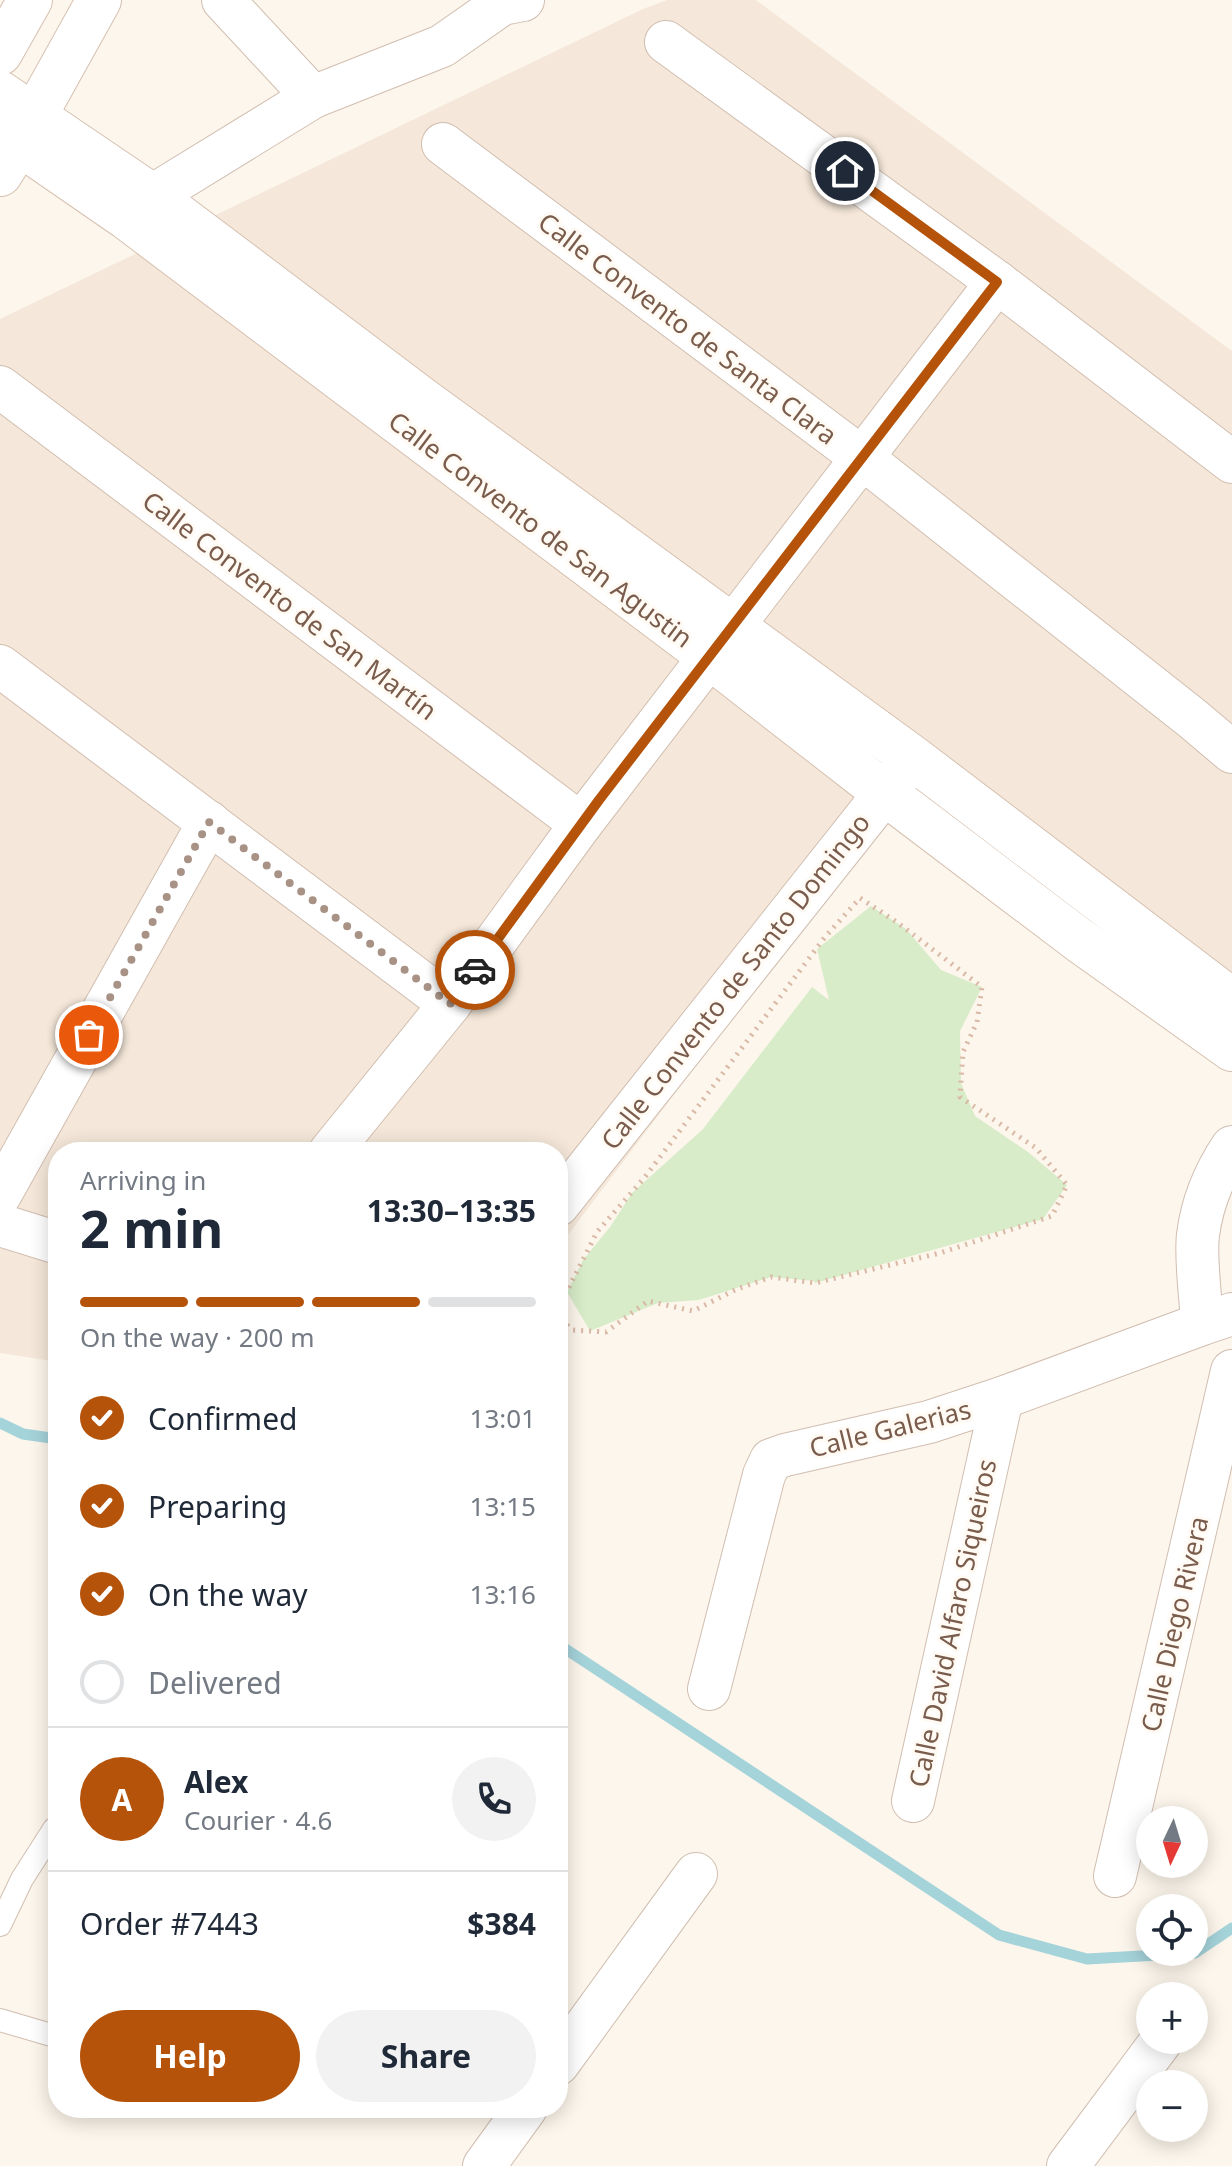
<!DOCTYPE html>
<meta charset="utf-8">
<style>
:root{--surface:#fff;--page:#f2f2f3;--text:#1f2937;--muted:#747a83;--line:#e0e1e3;--accent:#b45309}
body{margin:0;font-family:"Noto Sans",sans-serif;background:var(--page);color:var(--text);height:100vh;display:flex;flex-direction:column;font-size:30px;white-space:nowrap}
*{box-sizing:border-box;margin:0}
p{font-size:26px;color:var(--muted)}
.icon{flex:none;width:44px;height:44px;fill:none;stroke:currentColor;stroke-width:2;stroke-linecap:round;stroke-linejoin:round}
.map{position:relative;flex:1;overflow:hidden}
.details{position:absolute;left:48px;top:1142px;width:520px;height:976px;display:flex;flex-direction:column;background:var(--surface);border-radius:32px;box-shadow:0 4px 20px #0003}
.details>*{flex:none}
.needle{width:52px;rotate:184deg}
.fabs{position:absolute;left:1136px;top:1806px;display:grid;gap:16px}
.fabs a{display:grid;place-items:center;width:72px;height:72px;border-radius:50%;background:var(--surface);box-shadow:0 4px 20px #0003;font-size:40px}
.pin{position:absolute;display:grid;place-items:center;width:68px;height:68px;color:#fff;margin:-34px;border:4px solid #fff;border-radius:50%;box-shadow:0 2px 8px #0007}
.courier{position:absolute;display:grid;place-items:center;width:80px;height:80px;margin:-40px;border:6px solid #b45309;border-radius:50%;background:#fff;color:#222;box-shadow:0 2px 10px #0007}
.headline em{font-style:normal;font-weight:700}
.headline div{display:flex;flex-direction:column-reverse}
.headline{display:flex;align-items:center;justify-content:space-between;height:136px;padding:0 32px}
h1{font-size:52px;font-weight:700;line-height:60px}
.bar{display:grid;grid-template-columns:repeat(4,1fr);gap:12px 8px;align-content:center;height:96px;padding:0 32px}
.bar i{height:10px;border-radius:6px;background:var(--line)}
.bar .selected{background:var(--accent)}
.bar p{grid-column:span 4}
.line{display:flex;align-items:center;gap:20px;padding:0 32px;border-top:2px solid var(--line)}
.line div{flex:1}
.round{display:grid;place-items:center;flex:none;width:84px;height:84px;border-radius:42px;background:var(--page)}
ol{padding:0 32px;list-style:none}
li{display:flex;align-items:center;gap:24px;height:88px}
li p{margin-inline-start:auto}
li .icon{padding:8px;border-radius:50%;background:var(--accent);color:#fff;stroke-width:4}
li:last-child{color:var(--muted)}
li i{width:44px;height:44px;border:4px solid var(--line);border-radius:50%}
.primary-button{display:flex;gap:16px;margin-top:auto;padding:16px 32px}
.primary-button a{flex:1;height:92px;border-radius:48px;background:var(--accent);color:#fff;font-size:32px;font-weight:700;line-height:92px;text-align:center}
.primary-button a+a{background:var(--page);color:var(--text)}
.map>svg:first-child{display:block}
.residential{fill:#f5e8da}
.green{fill:#d8ecc9}
.lines{fill:none;stroke-linecap:round;stroke-linejoin:round}
.stream{stroke:#a5d3da;stroke-width:11}
.lane-casing{stroke:#d1beb0;stroke-width:24}
.street-casing{stroke:#d1beb0;stroke-width:44}
.secondary-casing{stroke:#d6c0b0;stroke-width:46}
.path{stroke:#d9b8a5;stroke-width:5;stroke-dasharray:2 6;stroke-linecap:butt}
.lane{stroke:#fff;stroke-width:22}
.street{stroke:#fff;stroke-width:42}
.secondary{stroke:#fff;stroke-width:44}
.done{stroke:#a89285;stroke-width:8;stroke-dasharray:0 14.4}
.route{stroke:#b45309;stroke-width:10}
.labels{text-anchor:middle;dominant-baseline:central;stroke-width:6;stroke-linejoin:round;paint-order:stroke}
.street-label{font-size:26px;fill:#7a5c4d;stroke:#fffaf3}
</style>
<div class="map">
<svg width="1232" height="2166" viewBox="0 0 1232 2166">
<rect width="100%" height="100%" fill="#fdf6ec"/>
<path class="residential" d="M667,0H756L1232,351V980L930,756L558,1248V1152H58V1362L0,1353V319L643,9Z"/>
<path class="green" d="M871,906L906,929L941,970L982,987L960,1031L961,1083L975,1116L1028,1152L1067,1185L1043,1219L815,1283L814,1281L771,1277L699,1300L658,1303L590,1331L567,1292L583,1260L610,1227L632,1193L703,1129L812,987L829,1000L817,949Z"/>
<g class="lines">
<g class="stream">
<path d="M0,1423L23,1434L58,1439"/>
<path d="M558,1644L999,1935L1087,1959L1195,1953L1232,1928"/>
</g>
<defs>
<g id="lane">
<path d="M0,1925L22,1879L54,1829L58,1828"/>
<path d="M0,2020L58,2037"/>
</g>
<g id="street">
<path d="M223,0L313,97"/>
<path d="M666,42L997,282L1232,462"/>
<path d="M443,144L861,457L1193,719L1232,752"/>
<path d="M127,216L152,196L313,97L442,46L502,4L523,0"/>
<path d="M0,387L581,824"/>
<path d="M0,666L450,1004"/>
<path d="M330,1152L450,1004L581,824L997,282"/>
<path d="M0,1195L209,822"/>
<path d="M558,1205L907,765"/>
<path d="M0,1225L58,1243"/>
<path d="M1202,1324C1201,1298 1195,1259 1198,1235C1202,1203 1214,1174 1232,1147"/>
<path d="M709,1689L764,1475L771,1460L785,1455L929,1422L1002,1398L1202,1324L1232,1314"/>
<path d="M913,1801L1002,1398"/>
<path d="M1115,1876L1232,1371"/>
<path d="M558,2064L696,1874"/>
<path d="M484,2166L526,2108"/>
<path d="M1068,2166L1162,2040"/>
</g>
<g id="secondary">
<path d="M0,53L30,0"/>
<path d="M0,93L152,196L424,401L913,758L1232,1001"/>
<path d="M0,130L126,217L709,656L885,793L1079,940L1232,1049"/>
<path d="M0,174L20,142L99,0"/>
</g>
</defs>
<use href="#lane" class="lane-casing"/>
<use href="#street" class="street-casing"/>
<use href="#secondary" class="secondary-casing"/>
<path class="path" d="M558,1309L597,1232L645,1177L825,937L860,898L898,923L982,987L977,1022L963,1052L960,1097L1036,1148L1067,1185L1052,1216L940,1253L815,1283L771,1277L737,1289L693,1311L648,1301L606,1332L572,1330L558,1316"/>
<use href="#lane" class="lane"/>
<use href="#street" class="street"/>
<use href="#secondary" class="secondary"/>
</g>
<g class="lines">
<path class="done" d="M89,1035L209,822L450,1004L475,970"/>
<path class="route" d="M475,970L599,800L997,282L845,171"/>
</g>
<g class="labels">
<g class="street-label">
<text transform="translate(688 328) rotate(37)">Calle Convento de Santa Clara</text>
<text transform="translate(541 529) rotate(37)">Calle Convento de San Agustin</text>
<text transform="translate(290 605) rotate(37)">Calle Convento de San Martín</text>
<text transform="translate(735 981) rotate(-52)">Calle Convento de Santo Domingo</text>
<text transform="translate(890 1428) rotate(-14)">Calle Galerias</text>
<text transform="translate(952 1623) rotate(-78)">Calle David Alfaro Siqueiros</text>
<text transform="translate(1174 1624) rotate(-77)">Calle Diego Rivera</text>
</g>
</g>
</svg>
<div class="fabs">
<a><svg class="needle" viewBox="-14 -14 28 28"><path d="M0-13l5 13h-10z" fill="#e53935"/><path d="M0 13l5-13h-10z" fill="#747a83"/></svg></a>
<a><svg class="icon" aria-label="locate" viewBox="0 0 24 24"><circle cx="12" cy="12" r="6"/><path d="M12 2v4M12 18v4M2 12h4M18 12h4"/></svg></a>
<a>+</a>
<a>−</a>
</div>
<div class="pin" style="left:89px;top:1035px;background:#ea580c"><svg class="icon" aria-label="bag" viewBox="0 0 24 24"><path d="M5 8h14l-1 12H6zM9 8a3 3 0 0 1 6 0"/></svg></div>
<div class="pin" style="left:845px;top:171px;background:#1f2937"><svg class="icon" aria-label="home" viewBox="0 0 24 24"><path d="M3 11l9-7 9 7M6 9v11h12V9"/></svg></div>
<div class="courier" style="left:475px;top:970px"><svg class="icon" aria-label="car" viewBox="0 0 24 24"><path d="M5 17H2v-5l4-1 3-4h7l3 4 3 1v5h-3M9 17h6M6 11h13"/><circle cx="7" cy="17" r="2"/><circle cx="17" cy="17" r="2"/></svg></div>
<section class="details">
<div class="headline"><div><h1>2 min</h1><p>Arriving in</p></div><em>13:30–13:35</em></div>
<div class="bar"><i class="selected"></i><i class="selected"></i><i class="selected"></i><i></i><p>On the way · 200 m</p></div>
<ol>
<li><svg class="icon" aria-label="check" viewBox="0 0 24 24"><path d="M5 12l5 5 9-10"/></svg>Confirmed<p>13:01</p></li>
<li><svg class="icon" aria-label="check" viewBox="0 0 24 24"><path d="M5 12l5 5 9-10"/></svg>Preparing<p>13:15</p></li>
<li><svg class="icon" aria-label="check" viewBox="0 0 24 24"><path d="M5 12l5 5 9-10"/></svg>On the way<p>13:16</p></li>
<li><i></i>Delivered</li>
</ol>
<div class="line" style="height:144px"><b class="round" style="background:var(--accent);color:#fff">A</b><div><b>Alex</b><p>Courier · 4.6</p></div><a class="round"><svg class="icon" aria-label="phone" viewBox="0 0 24 24"><path d="M5 4h4l2 5-3 2q2 4 5 5l2-3 5 2v4C11 20 4 13 5 4z"/></svg></a></div>
<div class="line" style="height:104px"><div>Order #7443</div><b>$384</b></div>
<div class="primary-button"><a>Help</a><a>Share</a></div>
</section>
</div>
